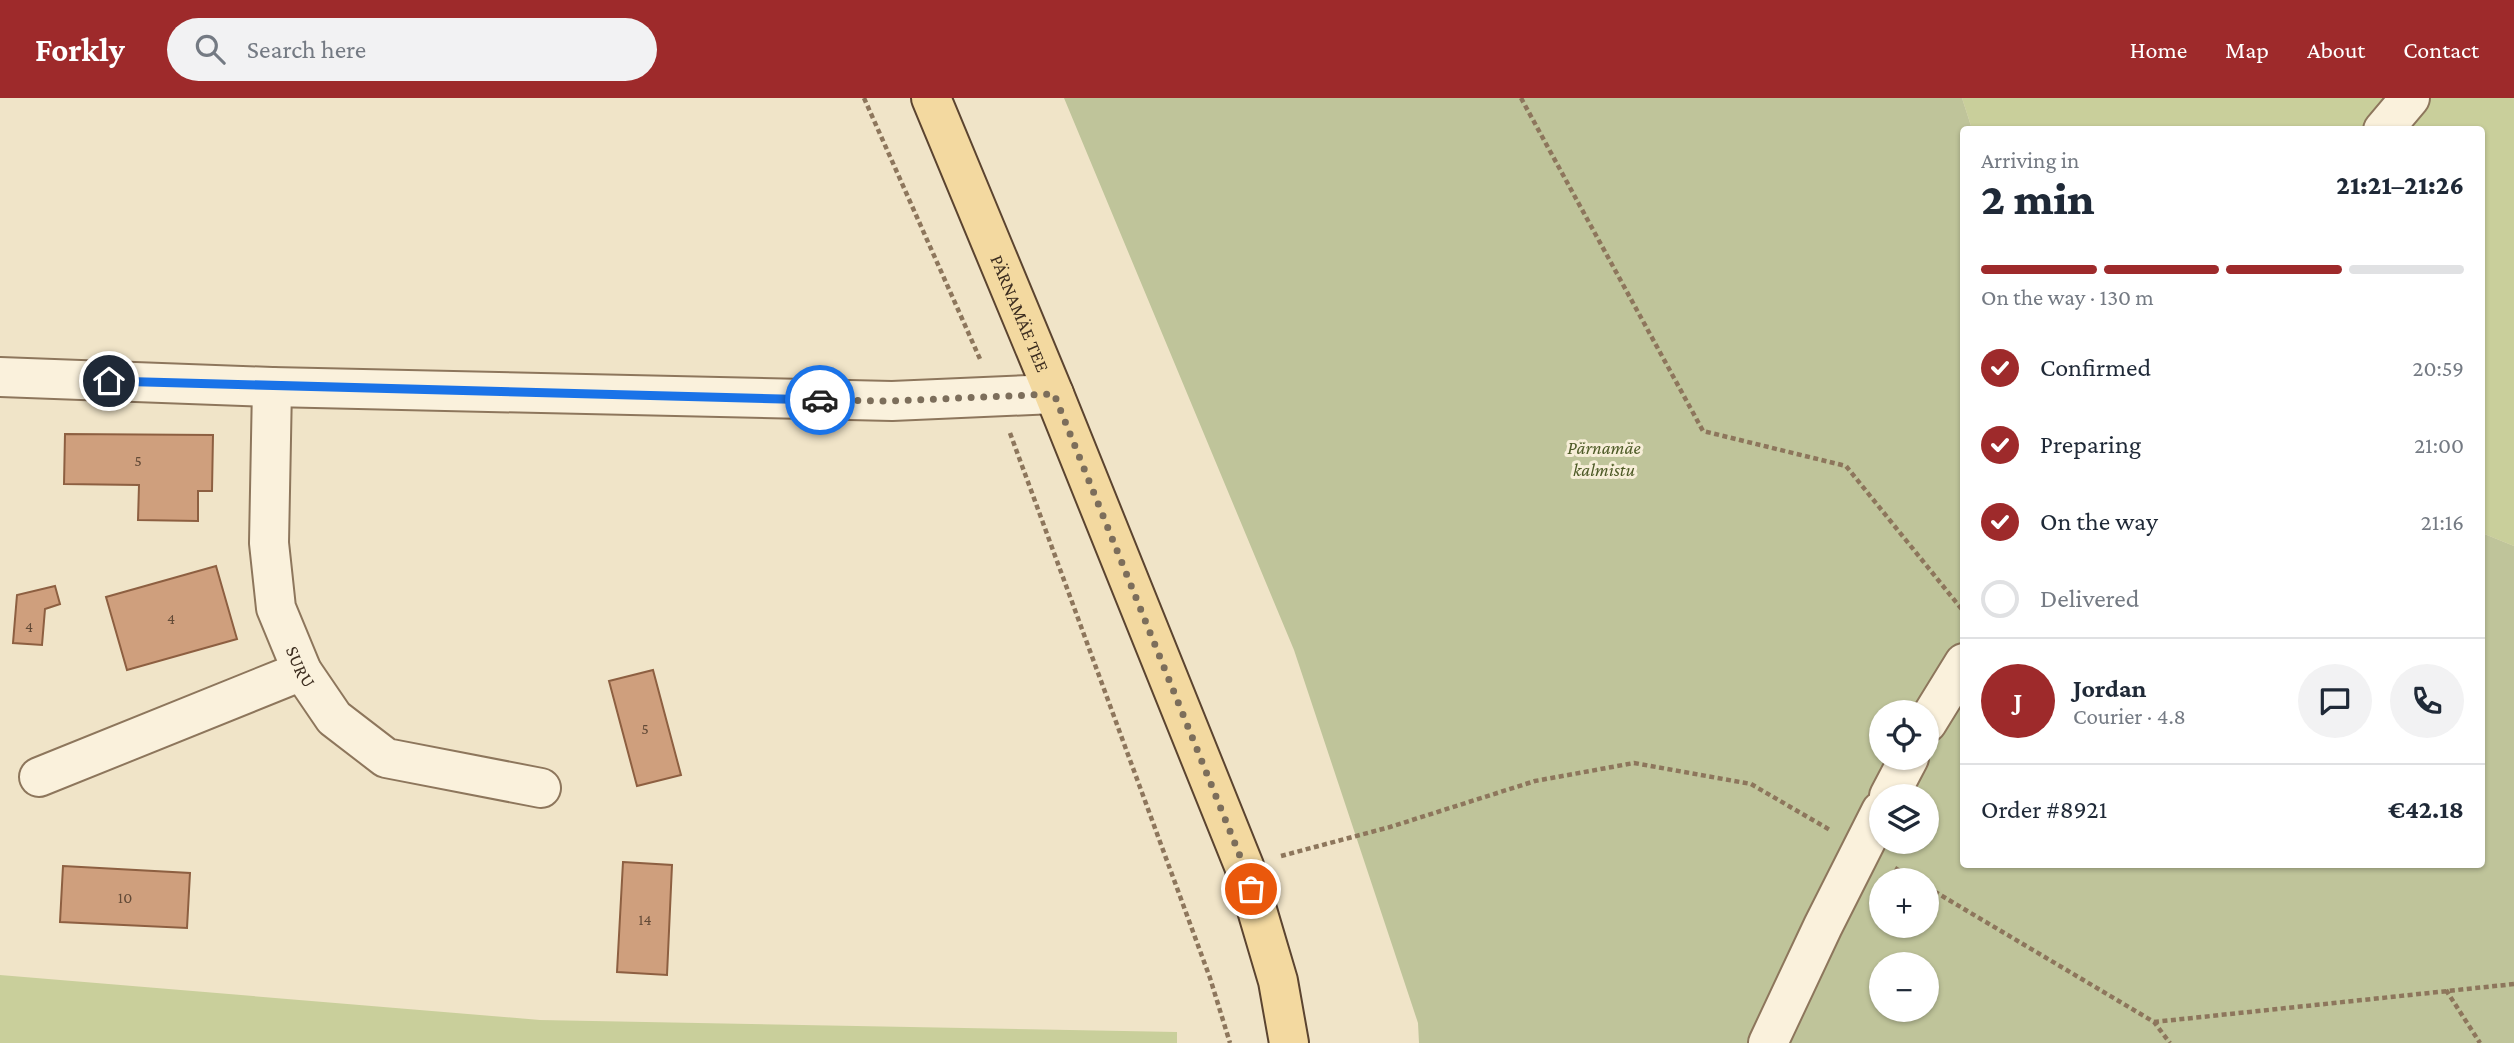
<!DOCTYPE html>
<meta charset="utf-8">
<style>
:root{--surface:#fff;--page:#f2f2f3;--text:#1f2937;--muted:#747a83;--line:#e0e1e3;--accent:#9e2a2b}
body{margin:0;font-family:"Crimson Pro",serif;background:var(--page);color:var(--text);height:100vh;display:flex;flex-direction:column;font-size:26px;white-space:nowrap}
*{box-sizing:border-box;margin:0}
p{font-size:23px;color:var(--muted)}
.icon{flex:none;width:38px;height:38px;fill:none;stroke:currentColor;stroke-width:2;stroke-linecap:round;stroke-linejoin:round}
.map{position:relative;flex:1;overflow:hidden}
.details{position:absolute;left:1960px;top:28px;width:525px;height:742px;display:flex;flex-direction:column;background:var(--surface);border-radius:7px;box-shadow:0 2px 5px #0004}
.details>*{flex:none}
.tools{position:absolute;left:1869px;top:602px;display:grid;gap:14px}
.tools a{display:grid;place-items:center;width:70px;height:70px;border-radius:50%;background:var(--surface);box-shadow:0 2px 5px #0004;font-size:35px}
.pin{position:absolute;display:grid;place-items:center;width:60px;height:60px;color:#fff;margin:-30px;border:4px solid #fff;border-radius:50%;box-shadow:0 2px 7px #0007}
.courier{position:absolute;display:grid;place-items:center;width:70px;height:70px;margin:-35px;border:5px solid #1a73e8;border-radius:50%;background:#fff;color:#222;box-shadow:0 2px 9px #0007}
.headline em{font-style:normal;font-weight:800}
.headline div{display:flex;flex-direction:column-reverse}
.headline{display:flex;align-items:center;justify-content:space-between;height:119px;padding:0 21px}
h1{font-size:46px;font-weight:800;line-height:52px}
.bar{display:grid;grid-template-columns:repeat(4,1fr);gap:10px 7px;align-content:center;height:84px;padding:0 21px}
.bar i{height:9px;border-radius:5px;background:var(--line)}
.bar .selected{background:var(--accent)}
.bar p{grid-column:span 4}
.line{display:flex;align-items:center;gap:18px;padding:0 21px;border-top:2px solid var(--line)}
.line div{flex:1}
.round{display:grid;place-items:center;flex:none;width:74px;height:74px;border-radius:37px;background:var(--page)}
ol{padding:0 21px;list-style:none}
li{display:flex;align-items:center;gap:21px;height:77px}
li p{margin-inline-start:auto}
li .icon{padding:7px;border-radius:50%;background:var(--accent);color:#fff;stroke-width:4}
li:last-child{color:var(--muted)}
li i{width:38px;height:38px;border:4px solid var(--line);border-radius:50%}
header{display:flex;align-items:center;gap:42px;box-sizing:border-box;height:98px;padding:0 35px;background:var(--accent);color:#fff}
header strong{font-size:33px}
nav{display:flex;gap:38px;margin-inline-start:auto;font-size:24px}
.search{width:490px;height:63px;background:var(--page);display:flex;align-items:center;gap:18px;box-sizing:border-box;padding:0 24px;border-radius:38px;color:var(--muted);font-size:26px}
.map>svg:first-child{display:block}
.green{fill:#c9cf9b}
.cemetery{fill:#bfc49a;fill-rule:evenodd}
.building{fill:#cf9f7d;stroke:#8d5f41;stroke-width:2}
.lines{fill:none;stroke-linecap:round;stroke-linejoin:round}
.minor-casing{stroke:#8d765c;stroke-width:42}
.major-casing{stroke:#5b4430;stroke-width:42}
.path{stroke:#8d765c;stroke-width:4.5;stroke-dasharray:5 3.5;stroke-linecap:butt}
.minor{stroke:#faf1dc;stroke-width:38}
.major{stroke:#f3d9a0;stroke-width:38}
.done{stroke:#7c6e5b;stroke-width:7;stroke-dasharray:0 12.6}
.route{stroke:#1a73e8;stroke-width:9}
.labels{text-anchor:middle;dominant-baseline:central;stroke-width:6;stroke-linejoin:round;paint-order:stroke}
.number-label{font-size:16px;fill:#624a37}
.street-label{font-size:19px;fill:#3d2e20;stroke:#f7eed8}
.park-label{font-size:19px;font-style:italic;fill:#4d5a26;stroke:#f7eed8}
</style>
<header>
<strong>Forkly</strong>
<div class="search"><svg class="icon" aria-label="search" viewBox="0 0 24 24"><circle cx="10" cy="10" r="6"/><path d="M15 15l6 6"/></svg>Search here</div>
<nav><a>Home</a><a>Map</a><a>About</a><a>Contact</a></nav>
</header>
<div class="map">
<svg width="2514" height="945" viewBox="0 0 2514 945">
<rect width="100%" height="100%" fill="#f0e4c8"/>
<g class="green">
<path d="M1962,0H2514V448L2482,435V32L1972,31Z"/>
<path d="M0,877L540,922L1177,934V945H0Z"/>
</g>
<path class="cemetery" d="M1064,0H1962L1972,31L1964,32V766H2482V435L2514,448V945H1419L1418,925L1294,552ZM1881,614H1927V660H1881ZM1881,698H1927V744H1881ZM1881,782H1927V828H1881ZM1881,866H1927V912H1881Z"/>
<g class="building">
<path d="M65,336L213,337L212,393H198V423L138,422L139,387L64,386Z"/>
<path d="M216,468L237,541L127,572L106,499Z"/>
<path d="M55,488L60,506L45,511L42,547L13,545L17,497Z"/>
<path d="M653,572L681,677L637,688L609,583Z"/>
<path d="M623,764L672,767L667,877L617,874Z"/>
<path d="M63,768L190,775L187,830L60,824Z"/>
</g>
<g class="lines">
<defs>
<g id="minor">
<path d="M2383,32L2410,0"/>
<path d="M0,279L272,289L892,303L1054,296"/>
<path id="s1" d="M272,289L269,445L276,510L302,573L334,620L386,660L541,690"/>
<path d="M1927,625L1964,565"/>
<path d="M39,679L302,573"/>
<path d="M1889,698L1909,660"/>
<path d="M1768,945L1823,828L1881,713"/>
</g>
<g id="major">
<path id="s2" d="M931,0L1054,296L1244,768L1278,883L1289,945"/>
</g>
</defs>
<use href="#minor" class="minor-casing"/>
<use href="#major" class="major-casing"/>
<g class="path">
<path d="M864,0L980,261"/>
<path d="M1521,0L1703,333L1846,368L1964,514"/>
<path d="M1010,335L1210,880L1230,945"/>
<path d="M1281,758L1390,729L1535,683L1634,665L1751,686L1830,732"/>
<path d="M1895,770L1915,782"/>
<path d="M1927,789L2154,924L2170,945"/>
<path d="M2446,892L2480,945"/>
<path d="M2154,924L2514,886"/>
</g>
<use href="#minor" class="minor"/>
<use href="#major" class="major"/>
</g>
<g class="lines">
<path class="done" d="M820,302L891,303L1054,296L1244,768L1251,791"/>
<path class="route" d="M109,283L820,302"/>
</g>
<g class="labels">
<g class="number-label">
<text x="138" y="362">5</text>
<text x="171" y="520">4</text>
<text x="29" y="528">4</text>
<text x="645" y="630">5</text>
<text x="125" y="799">10</text>
<text x="645" y="821">14</text>
</g>
<g class="street-label">
<text stroke="none"><textPath href="#s2" startOffset="233">PÄRNAMÄE TEE</textPath></text>
<text stroke="none"><textPath href="#s1" startOffset="285">SURU</textPath></text>
</g>
<g class="park-label">
<text x="1604" y="349">Pärnamäe<tspan x="1604" dy="22">kalmistu</tspan></text>
</g>
</g>
</svg>
<div class="tools">
<a><svg class="icon" aria-label="locate" viewBox="0 0 24 24"><circle cx="12" cy="12" r="6"/><path d="M12 2v4M12 18v4M2 12h4M18 12h4"/></svg></a>
<a><svg class="icon" aria-label="layers" viewBox="0 0 24 24"><path d="M12 4l9 5-9 5-9-5zM3 14l9 5 9-5"/></svg></a>
<a>+</a>
<a>−</a>
</div>
<div class="pin" style="left:1251px;top:791px;background:#ea580c"><svg class="icon" aria-label="bag" viewBox="0 0 24 24"><path d="M5 8h14l-1 12H6zM9 8a3 3 0 0 1 6 0"/></svg></div>
<div class="pin" style="left:109px;top:283px;background:#1f2937"><svg class="icon" aria-label="home" viewBox="0 0 24 24"><path d="M3 11l9-7 9 7M6 9v11h12V9"/></svg></div>
<div class="courier" style="left:820px;top:302px"><svg class="icon" aria-label="car" viewBox="0 0 24 24"><path d="M5 17H2v-5l4-1 3-4h7l3 4 3 1v5h-3M9 17h6M6 11h13"/><circle cx="7" cy="17" r="2"/><circle cx="17" cy="17" r="2"/></svg></div>
<section class="details">
<div class="headline"><div><h1>2 min</h1><p>Arriving in</p></div><em>21:21–21:26</em></div>
<div class="bar"><i class="selected"></i><i class="selected"></i><i class="selected"></i><i></i><p>On the way · 130 m</p></div>
<ol>
<li><svg class="icon" aria-label="check" viewBox="0 0 24 24"><path d="M5 12l5 5 9-10"/></svg>Confirmed<p>20:59</p></li>
<li><svg class="icon" aria-label="check" viewBox="0 0 24 24"><path d="M5 12l5 5 9-10"/></svg>Preparing<p>21:00</p></li>
<li><svg class="icon" aria-label="check" viewBox="0 0 24 24"><path d="M5 12l5 5 9-10"/></svg>On the way<p>21:16</p></li>
<li><i></i>Delivered</li>
</ol>
<div class="line" style="height:126px"><b class="round" style="background:var(--accent);color:#fff">J</b><div><b>Jordan</b><p>Courier · 4.8</p></div><a class="round"><svg class="icon" aria-label="chat" viewBox="0 0 24 24"><path d="M4 5h16v11H9l-5 4z"/></svg></a><a class="round"><svg class="icon" aria-label="phone" viewBox="0 0 24 24"><path d="M5 4h4l2 5-3 2q2 4 5 5l2-3 5 2v4C11 20 4 13 5 4z"/></svg></a></div>
<div class="line" style="height:91px"><div>Order #8921</div><b>€42.18</b></div>
</section>
</div>
